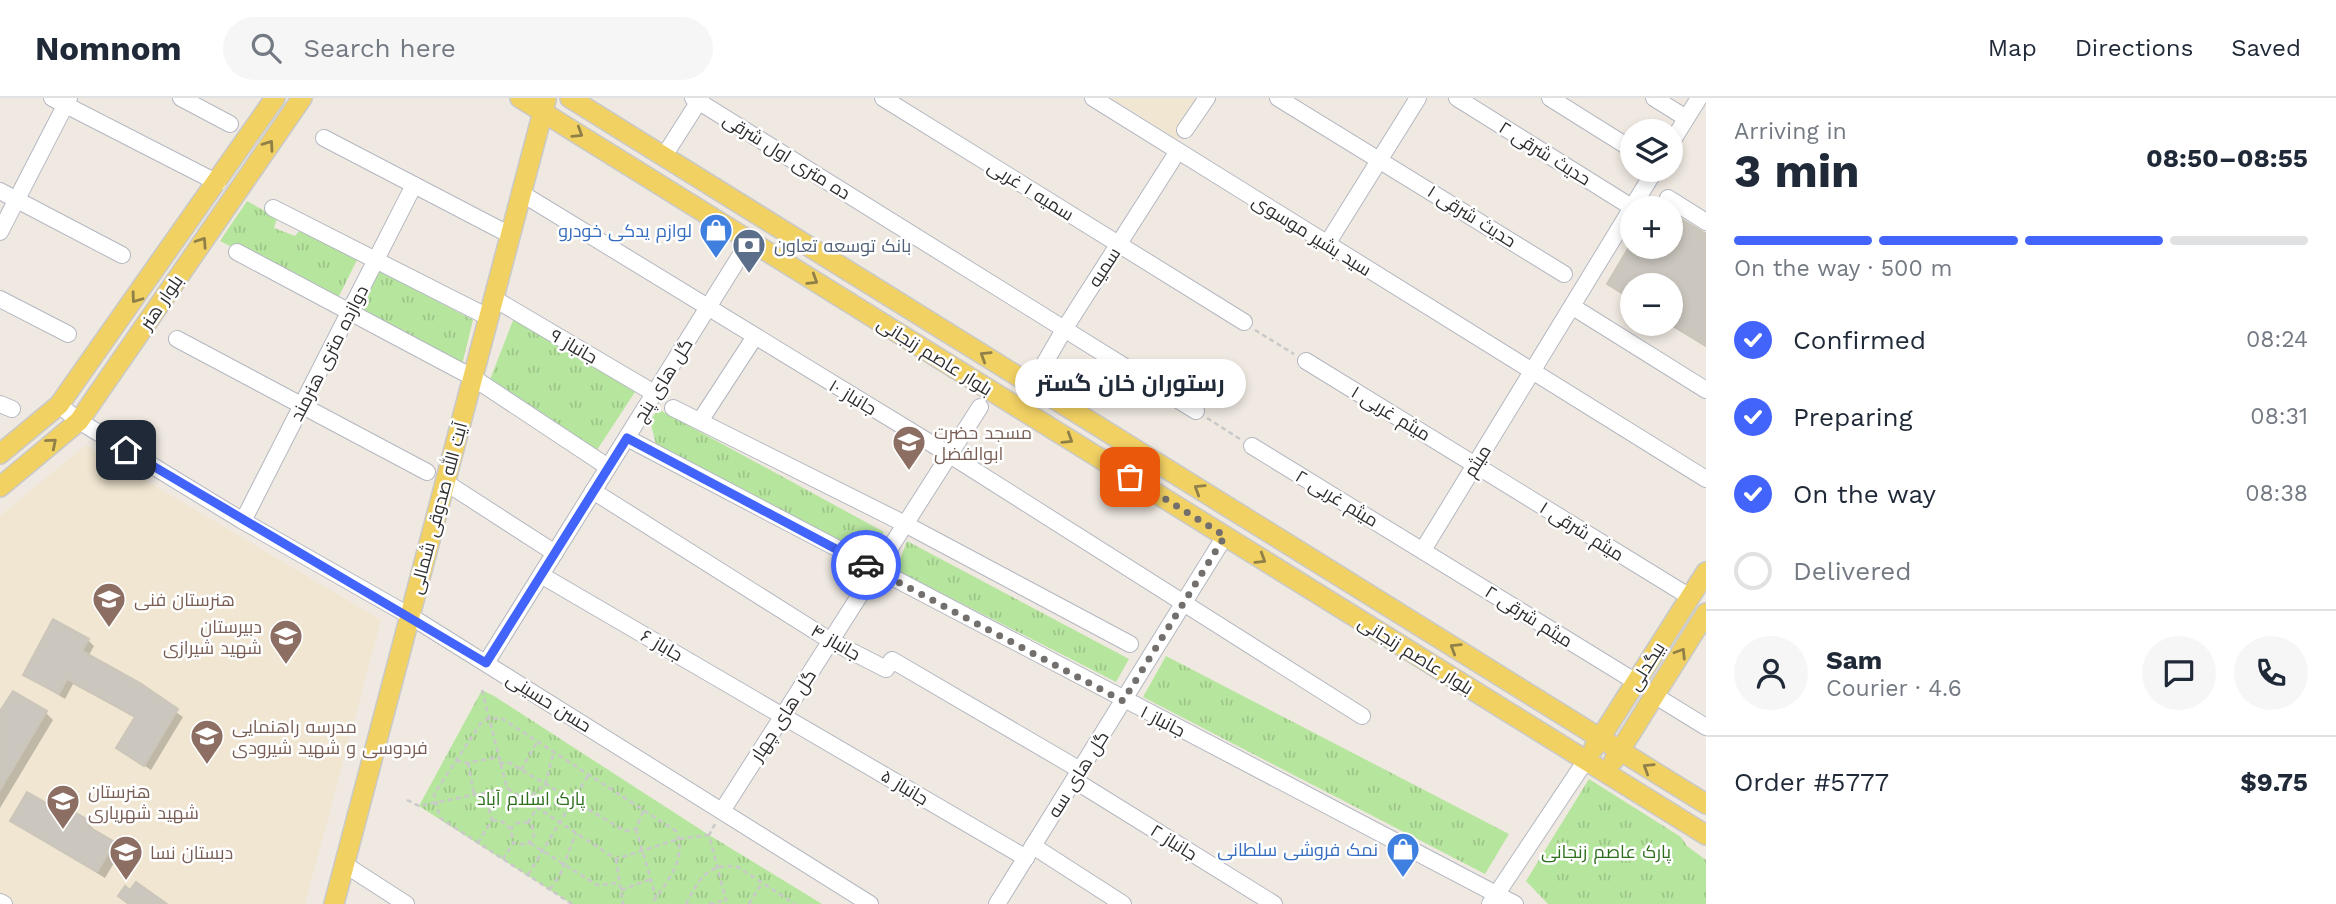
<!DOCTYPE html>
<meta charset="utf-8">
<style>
:root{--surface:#fff;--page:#f6f6f7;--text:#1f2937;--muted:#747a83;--line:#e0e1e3;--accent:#4264fb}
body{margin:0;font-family:"Work Sans",Cairo,sans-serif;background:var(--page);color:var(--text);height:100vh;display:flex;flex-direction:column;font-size:26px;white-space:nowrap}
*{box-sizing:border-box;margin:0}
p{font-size:23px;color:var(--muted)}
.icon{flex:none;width:38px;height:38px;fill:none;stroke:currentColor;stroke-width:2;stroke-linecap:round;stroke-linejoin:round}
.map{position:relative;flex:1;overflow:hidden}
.details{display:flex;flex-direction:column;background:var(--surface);width:630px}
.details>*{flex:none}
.fabs{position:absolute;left:1620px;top:21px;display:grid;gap:14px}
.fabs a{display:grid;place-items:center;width:63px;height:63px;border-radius:50%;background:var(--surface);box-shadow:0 4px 10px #0003;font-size:35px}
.pin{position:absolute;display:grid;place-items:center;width:60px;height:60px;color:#fff;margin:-30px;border-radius:14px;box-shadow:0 4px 10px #0006}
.courier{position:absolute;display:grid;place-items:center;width:70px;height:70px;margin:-35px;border:5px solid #4264fb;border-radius:50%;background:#fff;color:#222;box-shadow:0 2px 9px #0007}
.bubble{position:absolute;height:49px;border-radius:24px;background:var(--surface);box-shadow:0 4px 10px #0003;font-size:23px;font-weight:700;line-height:49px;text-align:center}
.head em{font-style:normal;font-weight:700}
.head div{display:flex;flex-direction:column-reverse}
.head{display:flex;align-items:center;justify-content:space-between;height:119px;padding:0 28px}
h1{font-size:46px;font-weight:700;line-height:52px}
.bar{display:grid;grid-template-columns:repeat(4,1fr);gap:10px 7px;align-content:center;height:84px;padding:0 28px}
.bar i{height:9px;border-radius:5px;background:var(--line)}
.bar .current{background:var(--accent)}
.bar p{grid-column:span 4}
.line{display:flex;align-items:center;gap:18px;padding:0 28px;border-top:2px solid var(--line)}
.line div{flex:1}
.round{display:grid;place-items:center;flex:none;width:74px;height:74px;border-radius:37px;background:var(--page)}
ol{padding:0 28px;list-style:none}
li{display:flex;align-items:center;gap:21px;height:77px}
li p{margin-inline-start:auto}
li .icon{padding:7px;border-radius:50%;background:var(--accent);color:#fff;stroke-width:4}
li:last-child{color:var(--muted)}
li i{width:38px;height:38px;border:4px solid var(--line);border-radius:50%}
header{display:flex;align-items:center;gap:42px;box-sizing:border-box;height:98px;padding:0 35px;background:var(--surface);border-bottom:2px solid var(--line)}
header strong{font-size:33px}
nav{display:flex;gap:38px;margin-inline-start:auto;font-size:24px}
.search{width:490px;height:63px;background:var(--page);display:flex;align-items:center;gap:18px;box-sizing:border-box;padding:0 24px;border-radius:38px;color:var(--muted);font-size:26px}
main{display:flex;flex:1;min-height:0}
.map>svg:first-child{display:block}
.education{fill:#f0e6d1}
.park{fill:url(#park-tufts)}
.shadow{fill:#0003}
.building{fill:#cbc7bf;stroke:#cbc5ba;stroke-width:2}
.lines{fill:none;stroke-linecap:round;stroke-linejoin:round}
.minor-casing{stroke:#b4b7c1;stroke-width:18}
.major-casing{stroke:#c9c9c9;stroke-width:22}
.path{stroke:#c9c9c9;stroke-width:2.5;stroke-dasharray:5 3.5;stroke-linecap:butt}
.minor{stroke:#fff;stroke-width:16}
.major{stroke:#f2d163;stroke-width:19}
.oneway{stroke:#908048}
.done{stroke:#726f6d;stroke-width:7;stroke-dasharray:0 12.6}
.route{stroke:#4264fb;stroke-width:9}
.labels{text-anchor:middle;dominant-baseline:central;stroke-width:5;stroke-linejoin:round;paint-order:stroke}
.street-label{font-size:18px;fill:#2e2e2e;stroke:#fff}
.shop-label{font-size:18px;fill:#366cbe;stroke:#fff;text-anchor:end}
.service-label{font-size:18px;fill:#4e5e75;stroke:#fff;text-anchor:start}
.education-label{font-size:18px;fill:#785e54;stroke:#fff;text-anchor:start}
.park-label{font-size:18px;fill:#2c6e1b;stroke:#fff}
</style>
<header>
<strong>Nomnom</strong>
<div class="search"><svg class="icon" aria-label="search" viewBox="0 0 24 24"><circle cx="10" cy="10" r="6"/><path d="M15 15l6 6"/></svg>Search here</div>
<nav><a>Map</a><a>Directions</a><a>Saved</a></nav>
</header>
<main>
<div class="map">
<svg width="1706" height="806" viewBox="0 0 1706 806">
<defs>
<pattern id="park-tufts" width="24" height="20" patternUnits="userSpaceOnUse" patternTransform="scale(1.75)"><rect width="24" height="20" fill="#b6e59e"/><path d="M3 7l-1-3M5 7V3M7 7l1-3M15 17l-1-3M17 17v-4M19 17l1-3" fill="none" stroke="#9dc588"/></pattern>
</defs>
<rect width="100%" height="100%" fill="#efe9e1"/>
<g class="education">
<path d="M1111,0H1201L1177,41Z"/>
<path d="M86,347L381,522L305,806H0V418Z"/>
</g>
<g class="park">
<path d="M247,103L277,120L274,130L295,138L300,132L357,162L337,202L220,143Z"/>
<path d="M378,172L473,222L462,267L357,213Z"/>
<path d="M514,220L635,294L597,352L489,284Z"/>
<path d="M658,311L884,434L868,460L676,360L656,346L650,323Z"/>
<path d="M907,443L1129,561L1116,584L896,472Z"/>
<path d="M1166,558L1509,736L1485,776L1143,599Z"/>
<path d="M482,592L494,598L709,737L822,806H572L419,708Z"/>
<path d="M1589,681L1681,739L1687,748L1706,762V806H1548L1526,783Z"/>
</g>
<g class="shadow">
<path d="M1706,138V249L1668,226H1671V187H1633V203L1609,186L1633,146V149H1671Z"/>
<path d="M88,542L94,548L88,559L139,587L183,619L151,672L118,650L136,620L73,586L65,601L25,577Z"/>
<path d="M46,615L53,622L0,710V617Z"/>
<path d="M77,717L121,753L105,780L12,723H74Z"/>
</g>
<g class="building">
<path d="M1671,115L1706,136V248L1671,226V187H1633V202L1607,186L1629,149H1671Z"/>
<path d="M53,521L89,541L82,553L140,585L178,611L144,668L116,650L135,619L67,581L59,596L23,577Z"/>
<path d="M13,593L47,613L0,692V613Z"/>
<path d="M27,694L73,720L76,715L90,723L87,728L115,744L97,774L10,723Z"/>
<path d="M136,784L167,806H129L118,798L125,788L130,792Z"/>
</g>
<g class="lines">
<defs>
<g id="minor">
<path d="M52,0L218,85"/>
<path d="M181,0L230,26"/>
<path d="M693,0L1196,313"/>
<path d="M883,0L1244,224"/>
<path d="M1093,0L1706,381"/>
<path d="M1278,0L1564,176"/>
<path d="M1457,0L1633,110"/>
<path d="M1550,0L1633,52"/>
<path d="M1654,0L1686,20"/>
<path d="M1185,32L1207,0"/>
<path d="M324,40L510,137"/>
<path d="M1671,45L1699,0"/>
<path d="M664,58L701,0"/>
<path d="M0,93L122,157"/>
<path d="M521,95L950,357L1362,618"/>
<path d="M1668,100L1706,124"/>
<path d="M273,110L488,219"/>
<path d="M0,134L69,0"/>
<path d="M1327,146L1418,0"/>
<path d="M237,154L472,279L608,369"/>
<path d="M493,200L654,295"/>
<path d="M0,201L68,236"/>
<path d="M1573,209L1706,292"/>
<path d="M177,241L427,374"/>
<path d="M1306,263L1690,499"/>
<path d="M1032,287L1065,230L1178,53"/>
<path d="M0,306L12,311"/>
<path d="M59,307L79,323L243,423L410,518L870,806"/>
<path d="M673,310L905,426L1130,546"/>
<path d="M700,323L754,240"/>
<path d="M627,340L1515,806"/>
<path d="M1252,348L1636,584"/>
<path d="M445,384L555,455"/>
<path d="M593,393L831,543L886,571L892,562L1080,672"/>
<path d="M243,423L414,87"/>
<path d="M1423,452L1655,72"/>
<path d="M541,477L1026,760"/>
<path d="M486,565L750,142"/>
<path d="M1654,597L1706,629"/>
<path d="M1074,682L1274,806"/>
<path d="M722,713L980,309"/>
<path d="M1033,748L1123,806"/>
<path d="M344,766L406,806"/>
<path d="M0,804L4,806"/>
<path d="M997,806L1225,438"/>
<path d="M1490,806L1586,662"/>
</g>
<g id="major">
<path d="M520,0L1706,737"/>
<path d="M570,0L1706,706"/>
<path d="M0,356L59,307L275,0"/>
<path d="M0,389L79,323L302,0"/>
<path d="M1594,650L1706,474"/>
<path d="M1614,662L1706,515"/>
<path d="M334,806L546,2"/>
</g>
</defs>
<use href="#minor" class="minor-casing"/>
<use href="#major" class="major-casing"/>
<g class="path">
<path d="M1255,232L1294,256"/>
<path d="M1207,320L1240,341"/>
<path d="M482,592L507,690L616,761L679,741L709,737"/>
<path d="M456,663L468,665L498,659"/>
<path d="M468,665L474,696"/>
<path d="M499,665H510L625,733L636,731L644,711"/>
<path d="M521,672L537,644"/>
<path d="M407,702L419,708L507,690"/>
<path d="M525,702L545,687L554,653"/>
<path d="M492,722L503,724L511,731L513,745L527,747L534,738L532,727C524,722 516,723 511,731"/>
<path d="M528,725L537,710"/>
<path d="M715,726L709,737L727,806"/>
<path d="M636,731L656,799"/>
<path d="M478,745L492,722L484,695"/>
<path d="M530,745L597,787L620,785"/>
<path d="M503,761L513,745"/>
<path d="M616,761L623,806"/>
<path d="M528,777L589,676"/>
<path d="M550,791L560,777L576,735"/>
<path d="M621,792L651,781"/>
<path d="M572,806L440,720L434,696L481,625L488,621L501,620L676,733C688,761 667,783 652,806"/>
<path d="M686,806C699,782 707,764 738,769L795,806"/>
<path d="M709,806L727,802"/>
<path d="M749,806L762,785"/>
</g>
<use href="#minor" class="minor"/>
<use href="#major" class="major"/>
</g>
<defs><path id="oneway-chevron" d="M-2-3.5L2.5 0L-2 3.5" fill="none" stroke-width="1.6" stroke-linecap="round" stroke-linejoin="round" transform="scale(1.75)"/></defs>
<g class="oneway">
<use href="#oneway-chevron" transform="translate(578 35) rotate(32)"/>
<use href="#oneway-chevron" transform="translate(269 47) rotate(-55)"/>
<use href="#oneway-chevron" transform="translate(202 144) rotate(-56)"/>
<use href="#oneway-chevron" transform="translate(813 182) rotate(32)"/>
<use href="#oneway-chevron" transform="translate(136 200) rotate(126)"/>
<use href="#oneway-chevron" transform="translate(985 258) rotate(-148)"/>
<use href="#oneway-chevron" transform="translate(1068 341) rotate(32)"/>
<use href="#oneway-chevron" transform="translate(52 345) rotate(-40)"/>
<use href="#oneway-chevron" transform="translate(1199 391) rotate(-148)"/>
<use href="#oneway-chevron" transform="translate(1261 461) rotate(32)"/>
<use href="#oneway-chevron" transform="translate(1455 550) rotate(-148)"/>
<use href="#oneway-chevron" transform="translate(1681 555) rotate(-58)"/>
<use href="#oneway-chevron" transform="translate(1648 670) rotate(-148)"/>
</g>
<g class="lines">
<path class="done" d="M866,467L1123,603L1225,438L1130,379"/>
<path class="route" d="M126,352L486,565L627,340L866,467"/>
</g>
<defs>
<symbol id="shop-pin" viewBox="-11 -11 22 30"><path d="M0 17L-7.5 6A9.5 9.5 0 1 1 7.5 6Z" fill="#3f7fe0" stroke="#fff"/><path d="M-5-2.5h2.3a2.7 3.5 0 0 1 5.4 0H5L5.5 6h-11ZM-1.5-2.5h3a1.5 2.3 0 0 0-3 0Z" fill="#fff"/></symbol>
<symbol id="bank-pin" viewBox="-11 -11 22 30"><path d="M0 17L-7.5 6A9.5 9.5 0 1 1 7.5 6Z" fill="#5c6f8a" stroke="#fff"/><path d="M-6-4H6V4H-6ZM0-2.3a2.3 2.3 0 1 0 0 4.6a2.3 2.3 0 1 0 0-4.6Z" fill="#fff"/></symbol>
<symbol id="school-pin" viewBox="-11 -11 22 30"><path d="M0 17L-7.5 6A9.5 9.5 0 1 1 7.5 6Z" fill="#8d6e63" stroke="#fff"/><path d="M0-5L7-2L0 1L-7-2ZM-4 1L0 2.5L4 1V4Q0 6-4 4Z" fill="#fff"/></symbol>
</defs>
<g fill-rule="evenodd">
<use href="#shop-pin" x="697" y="113" width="38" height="52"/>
<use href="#bank-pin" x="730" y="128" width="38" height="52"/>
<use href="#school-pin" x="890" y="325" width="38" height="52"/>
<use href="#school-pin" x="90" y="482" width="38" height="52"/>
<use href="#school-pin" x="267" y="519" width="38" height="52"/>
<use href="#school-pin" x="188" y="619" width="38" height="52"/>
<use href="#school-pin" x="44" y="684" width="38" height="52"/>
<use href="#shop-pin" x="1384" y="732" width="38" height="52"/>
<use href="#school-pin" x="107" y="735" width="38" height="52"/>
</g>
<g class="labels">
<g class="street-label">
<text transform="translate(1545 55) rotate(32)">حدیث شرقی ۲</text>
<text transform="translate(787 58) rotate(32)">ده متری اول شرقی</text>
<text transform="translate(1031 92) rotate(32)">سمیه ۱ غربی</text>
<text transform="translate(1472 118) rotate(32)">حدیث شرقی ۱</text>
<text transform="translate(1312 137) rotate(32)">سید بشیر موسوی</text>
<text transform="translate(1104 169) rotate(-57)">سمیه</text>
<text transform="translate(161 204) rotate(-56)">بلوار هنر</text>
<text transform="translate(574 248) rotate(30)">جانباز ۹</text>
<text transform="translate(329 255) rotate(-63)">دوازده متری هنرمند</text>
<text transform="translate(935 258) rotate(32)">بلوار عاصم زنجانی</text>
<text transform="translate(663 282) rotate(-58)">گل های پنج</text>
<text transform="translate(853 299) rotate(31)">جانباز ۱۰</text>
<text transform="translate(1391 315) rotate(31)">میثم غربی ۱</text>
<text transform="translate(1477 363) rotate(-58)">میثم</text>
<text transform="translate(1337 400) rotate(31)">میثم غربی ۲</text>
<text transform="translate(438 410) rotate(-75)">آیت الله صدوقی شمالی</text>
<text transform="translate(1582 433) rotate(32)">میثم شرقی ۱</text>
<text transform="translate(1529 518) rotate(32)">میثم شرقی ۲</text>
<text transform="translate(836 544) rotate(30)">جانباز ۴</text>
<text transform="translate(662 547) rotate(30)">جاباز ۶</text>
<text transform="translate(1416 557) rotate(32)">بلوار عاصم زنجانی</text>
<text transform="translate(1646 568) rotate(-58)">بیگدلی</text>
<text transform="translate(549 604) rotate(32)">حسن حسینی</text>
<text transform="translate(783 617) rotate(-57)">گل های چهار</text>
<text transform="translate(1163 623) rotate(27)">جانباز ۱</text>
<text transform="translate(1078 676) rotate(-58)">گل های سه</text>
<text transform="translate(905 689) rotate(31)">جانباز ۵</text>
<text transform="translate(1174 744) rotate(32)">جانباز ۲</text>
</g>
<g class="shop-label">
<text x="692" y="132">لوازم یدکی خودرو</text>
<text x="1378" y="751">نمک فروشی سلطانی</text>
</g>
<g class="service-label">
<text x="774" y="147">بانک توسعه تعاون</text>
</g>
<g class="education-label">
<text x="934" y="334">مسجد حضرت<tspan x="934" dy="21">ابوالفضل</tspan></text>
<text x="134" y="501">هنرستان فنی</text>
<text x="262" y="528" text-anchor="end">دبیرستان<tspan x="262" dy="21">شهید شیرازی</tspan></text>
<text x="232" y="628">مدرسه راهنمایی<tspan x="232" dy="21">فردوسی و شهید شیرودی</tspan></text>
<text x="88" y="693">هنرستان<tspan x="88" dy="21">شهید شهریاری</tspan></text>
<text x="150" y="754">دبستان نسا</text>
</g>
<g class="park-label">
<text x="531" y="700">پارک اسلام آباد</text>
<text x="1606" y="753">پارک عاصم زنجانی</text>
</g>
</g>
</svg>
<div class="fabs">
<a><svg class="icon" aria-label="layers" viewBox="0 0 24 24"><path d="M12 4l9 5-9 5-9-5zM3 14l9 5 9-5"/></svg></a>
<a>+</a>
<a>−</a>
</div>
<div class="pin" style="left:1130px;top:379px;background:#ea580c"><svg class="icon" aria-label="bag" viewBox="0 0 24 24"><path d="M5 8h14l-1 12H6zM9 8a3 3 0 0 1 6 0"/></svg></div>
<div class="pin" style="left:126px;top:352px;background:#1f2937"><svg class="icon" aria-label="home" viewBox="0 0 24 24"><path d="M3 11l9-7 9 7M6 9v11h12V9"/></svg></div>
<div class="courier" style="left:866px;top:467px"><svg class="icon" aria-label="car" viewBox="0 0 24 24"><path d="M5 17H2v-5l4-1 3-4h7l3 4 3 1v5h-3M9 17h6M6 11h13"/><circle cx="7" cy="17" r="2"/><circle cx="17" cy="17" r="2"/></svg></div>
<div class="bubble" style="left:1015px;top:261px;width:231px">رستوران خان گستر</div>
</div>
<section class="details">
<div class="head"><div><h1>3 min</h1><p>Arriving in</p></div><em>08:50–08:55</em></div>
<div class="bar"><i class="current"></i><i class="current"></i><i class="current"></i><i></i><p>On the way · 500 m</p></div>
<ol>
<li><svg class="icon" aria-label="check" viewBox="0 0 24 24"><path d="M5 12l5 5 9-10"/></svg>Confirmed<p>08:24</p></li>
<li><svg class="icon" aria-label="check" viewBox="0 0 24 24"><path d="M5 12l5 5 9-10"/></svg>Preparing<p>08:31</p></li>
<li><svg class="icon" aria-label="check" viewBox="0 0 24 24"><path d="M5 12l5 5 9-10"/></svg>On the way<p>08:38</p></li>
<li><i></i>Delivered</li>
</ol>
<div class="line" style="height:126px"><a class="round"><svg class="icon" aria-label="person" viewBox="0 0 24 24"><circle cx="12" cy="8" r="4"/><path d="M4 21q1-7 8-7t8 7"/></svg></a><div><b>Sam</b><p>Courier · 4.6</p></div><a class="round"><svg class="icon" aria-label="chat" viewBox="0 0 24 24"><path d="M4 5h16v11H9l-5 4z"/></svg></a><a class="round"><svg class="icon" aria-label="phone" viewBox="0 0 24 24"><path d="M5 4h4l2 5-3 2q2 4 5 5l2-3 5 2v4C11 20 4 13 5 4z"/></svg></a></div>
<div class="line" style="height:91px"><div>Order #5777</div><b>$9.75</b></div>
</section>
</main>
